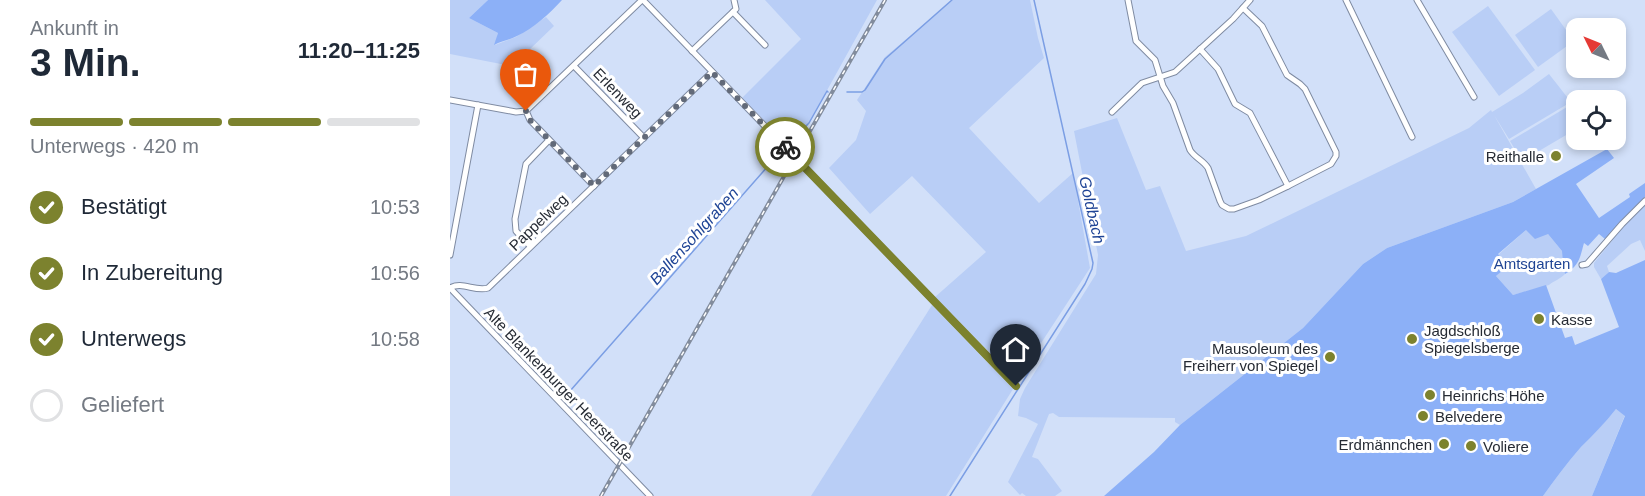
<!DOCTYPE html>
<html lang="de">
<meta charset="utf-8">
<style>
:root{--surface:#fff;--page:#f6f6f7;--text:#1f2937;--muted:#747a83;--line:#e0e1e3;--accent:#7c822e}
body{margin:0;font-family:Helvetica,sans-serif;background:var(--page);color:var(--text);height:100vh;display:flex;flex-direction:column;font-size:22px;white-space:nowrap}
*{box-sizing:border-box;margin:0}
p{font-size:20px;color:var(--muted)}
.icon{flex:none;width:33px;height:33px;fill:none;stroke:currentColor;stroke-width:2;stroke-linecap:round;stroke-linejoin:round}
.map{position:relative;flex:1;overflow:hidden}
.sheet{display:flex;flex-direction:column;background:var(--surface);width:450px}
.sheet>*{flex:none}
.needle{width:39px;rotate:313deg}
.fabs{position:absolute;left:1116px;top:18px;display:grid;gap:12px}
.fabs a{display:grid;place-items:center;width:60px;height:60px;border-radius:12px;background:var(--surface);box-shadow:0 3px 9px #0003;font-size:30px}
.pin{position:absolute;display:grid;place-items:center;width:51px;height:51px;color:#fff;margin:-62px -26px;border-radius:50% 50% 50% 0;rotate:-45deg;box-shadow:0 0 6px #0007}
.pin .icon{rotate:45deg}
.courier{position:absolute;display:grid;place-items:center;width:60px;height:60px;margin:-30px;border:4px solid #7c822e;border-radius:50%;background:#fff;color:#222;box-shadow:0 2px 8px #0007}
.summary em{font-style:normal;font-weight:600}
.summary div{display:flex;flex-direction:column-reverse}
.summary{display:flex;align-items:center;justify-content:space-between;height:102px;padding:0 30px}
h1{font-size:39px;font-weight:600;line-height:45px}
.bar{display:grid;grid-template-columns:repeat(4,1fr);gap:9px 6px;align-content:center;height:72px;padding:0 30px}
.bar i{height:8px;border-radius:4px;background:var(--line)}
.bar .on{background:var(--accent)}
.bar p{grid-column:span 4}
ol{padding:0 30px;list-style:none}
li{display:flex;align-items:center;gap:18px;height:66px}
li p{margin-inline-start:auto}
li .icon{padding:6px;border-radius:50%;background:var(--accent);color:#fff;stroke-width:4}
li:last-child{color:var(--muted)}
li i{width:33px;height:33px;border:3px solid var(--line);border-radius:50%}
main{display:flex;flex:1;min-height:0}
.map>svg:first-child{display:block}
.green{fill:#b9cef6}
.forest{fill:#8cb0f7}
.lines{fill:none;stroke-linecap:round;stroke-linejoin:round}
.stream{stroke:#7b9ee4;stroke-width:1.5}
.street-casing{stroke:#7f8ba2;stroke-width:7}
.street{stroke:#fff;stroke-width:5}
.rail-casing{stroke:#828c9d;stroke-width:4}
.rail{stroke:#fff;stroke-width:1.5;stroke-dasharray:4.5;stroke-linecap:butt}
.done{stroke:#626a79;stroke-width:6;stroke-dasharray:0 10.8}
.route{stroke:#7c822e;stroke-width:8}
.poi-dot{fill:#7c822e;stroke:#fff;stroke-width:2}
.labels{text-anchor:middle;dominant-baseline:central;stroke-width:6;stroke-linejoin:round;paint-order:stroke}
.street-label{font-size:15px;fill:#262b34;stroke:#fff}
.poi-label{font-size:15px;fill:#262b34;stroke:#fff;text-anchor:start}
.park-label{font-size:15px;fill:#1f4494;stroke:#fff}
.water-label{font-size:16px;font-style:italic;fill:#204596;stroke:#fff}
</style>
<main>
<section class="sheet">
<div class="summary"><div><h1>3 Min.</h1><p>Ankunft in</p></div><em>11:20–11:25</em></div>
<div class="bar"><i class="on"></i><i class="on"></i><i class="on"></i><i></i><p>Unterwegs · 420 m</p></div>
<ol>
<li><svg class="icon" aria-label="check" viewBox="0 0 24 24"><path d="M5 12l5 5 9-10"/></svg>Bestätigt<p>10:53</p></li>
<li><svg class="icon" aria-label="check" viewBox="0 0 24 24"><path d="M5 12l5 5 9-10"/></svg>In Zubereitung<p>10:56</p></li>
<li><svg class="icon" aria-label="check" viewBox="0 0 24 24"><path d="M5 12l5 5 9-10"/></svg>Unterwegs<p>10:58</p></li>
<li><i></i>Geliefert</li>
</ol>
</section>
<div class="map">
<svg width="1195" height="496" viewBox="0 0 1195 496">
<rect width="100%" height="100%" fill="#d2e0f9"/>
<g class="green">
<path d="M0,0H38L19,18L48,33L45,45L66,37L96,17L104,26L79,50L77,49L64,62L56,65L0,54Z"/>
<path d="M315,0H427L344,150L292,98L351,39Z"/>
<path d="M503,0H580L588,38L594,58L519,128L589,203L623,173L640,268L567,380L485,297L536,252L462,176L420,214L379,168L406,140L416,111L407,100L435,57Z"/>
<path d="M1038,6L1085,70L1049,96L1002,32Z"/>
<path d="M1101,9L1124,41L1088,67L1065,35Z"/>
<path d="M1099,74L1121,102L1059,139L1044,115L1086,189L1063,202L937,248L913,264L853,328L730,425L725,422V418L609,417L603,413L599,414L582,457L588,459L612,491L605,496H576L572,493L570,495L558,482L588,424L576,418L568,416L570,399L575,388L646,274L648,255L624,131L667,118L696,190L710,186L736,251L796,236L1019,128L1041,110L1042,112L1073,93Z"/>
<path d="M1122,104L1126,110V125L1124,126L1123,131L1072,161L1060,141Z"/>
<path d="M1195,205V251L1190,240L1181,244L1157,266L1159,272L1151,279L1144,267V263L1174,226Z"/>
<path d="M1076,230L1098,234L1112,251L1113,265L1115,274C1109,280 1105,280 1099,285L1063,295L1046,276L1057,266L1048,255Z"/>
<path d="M482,305L563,389L496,496H361Z"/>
<path d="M1166,409L1175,415L1142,496H1093C1105,479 1117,463 1131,447C1143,434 1155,423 1166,409Z"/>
</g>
<g class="forest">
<path d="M38,0H112C99,14 84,28 67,36C60,40 52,41 44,45L48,33L19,18Z"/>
<path d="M1157,149L1164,158L1126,184L1149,218L1180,197L1179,194L1195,183V197L1155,239L1149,234L1138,246L1134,243C1130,257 1130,265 1115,274L1113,265L1112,251L1098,234L1085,239L1076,230L1048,254L1058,266L1046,276L1063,295L1096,285L1115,338L1122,336L1125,345L1169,327L1151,279L1159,272L1166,273L1195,260V496H1142L1175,416L1166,409C1155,423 1143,435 1131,447C1117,463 1105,479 1093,496H654L704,452L730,425L853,328L913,264L937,248L1063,202Z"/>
</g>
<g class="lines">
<g class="stream">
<path d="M397,92H412L415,90L435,59L502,0"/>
<path d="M337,145L359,123L377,91L378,92"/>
<path d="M120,391L334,148"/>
<path d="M500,496L635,284L642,269L643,263L584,0"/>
</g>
<defs>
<g id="street">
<path d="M193,0L566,386"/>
<path d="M678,0L686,41L705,60L713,86L723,103L740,150C745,158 753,160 758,168L770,201L772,205L779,209H784L809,200L838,186"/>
<path d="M896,0L962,137"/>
<path d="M967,0L1024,97"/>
<path d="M283,12L315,45"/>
<path d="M750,49L768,69L785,104L800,113L838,186L881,164L886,156V152L855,89L850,84L837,75L812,26L793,8"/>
<path d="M242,51L286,9L284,0"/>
<path d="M124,66L194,138"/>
<path d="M0,100L66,112L76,111L192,0"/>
<path d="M76,111L80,120L144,186"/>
<path d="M662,112L692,83L725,72L783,19L800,0"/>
<path d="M80,246L66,231L65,219L76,164L99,140"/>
<path d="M0,255L28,105"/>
<path d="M1132,265L1137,264L1172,224L1195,201"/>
<path d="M0,288C12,281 25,292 38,288L262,72"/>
<path d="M0,288L200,496"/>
</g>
</defs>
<use href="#street" class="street-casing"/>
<use href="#street" class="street"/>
<defs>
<path id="rail" d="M151,496L435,0"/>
</defs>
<use href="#rail" class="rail-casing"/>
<use href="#rail" class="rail"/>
</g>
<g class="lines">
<path class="done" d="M76,111L80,120L144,186L262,72L335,147"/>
<path class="route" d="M335,147L566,386"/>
</g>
<g class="poi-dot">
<circle cx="1106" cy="156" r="6"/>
<circle cx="1089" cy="319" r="6"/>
<circle cx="962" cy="339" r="6"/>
<circle cx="880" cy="357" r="6"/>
<circle cx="980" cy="395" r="6"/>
<circle cx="973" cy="416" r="6"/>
<circle cx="994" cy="444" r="6"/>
<circle cx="1021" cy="446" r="6"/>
</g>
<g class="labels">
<g class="street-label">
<text transform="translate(168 93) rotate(46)">Erlenweg</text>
<text transform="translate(88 222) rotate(-44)">Pappelweg</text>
<text transform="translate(109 384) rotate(46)">Alte Blankenburger Heerstraße</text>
</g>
<g class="poi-label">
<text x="1094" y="156" text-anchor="end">Reithalle</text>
<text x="1101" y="319">Kasse</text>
<text x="974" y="330">Jagdschloß<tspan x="974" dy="17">Spiegelsberge</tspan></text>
<text x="868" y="348" text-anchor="end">Mausoleum des<tspan x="868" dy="17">Freiherr von Spiegel</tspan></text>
<text x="992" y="395">Heinrichs Höhe</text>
<text x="985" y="416">Belvedere</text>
<text x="982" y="444" text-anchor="end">Erdmännchen</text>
<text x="1033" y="446">Voliere</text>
</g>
<g class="park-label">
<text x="1082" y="263">Amtsgarten</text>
</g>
<g class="water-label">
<text transform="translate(642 210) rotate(77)">Goldbach</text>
<text transform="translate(244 236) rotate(-48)">Ballensohlgraben</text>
</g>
</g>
</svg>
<div class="fabs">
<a><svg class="needle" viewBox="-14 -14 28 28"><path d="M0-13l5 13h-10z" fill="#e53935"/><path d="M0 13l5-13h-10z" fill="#747a83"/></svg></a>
<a><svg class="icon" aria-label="locate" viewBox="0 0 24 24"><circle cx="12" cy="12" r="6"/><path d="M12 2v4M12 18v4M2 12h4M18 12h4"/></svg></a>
</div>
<div class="pin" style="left:76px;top:111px;background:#ea580c"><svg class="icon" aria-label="bag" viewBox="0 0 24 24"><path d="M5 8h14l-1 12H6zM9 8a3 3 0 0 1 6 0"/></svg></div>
<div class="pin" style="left:566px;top:386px;background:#1f2937"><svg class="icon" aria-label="home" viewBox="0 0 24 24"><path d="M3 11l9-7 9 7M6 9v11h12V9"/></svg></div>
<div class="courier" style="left:335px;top:147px"><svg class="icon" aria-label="bike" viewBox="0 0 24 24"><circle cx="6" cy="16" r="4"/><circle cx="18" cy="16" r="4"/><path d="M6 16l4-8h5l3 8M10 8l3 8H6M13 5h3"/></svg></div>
</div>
</main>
